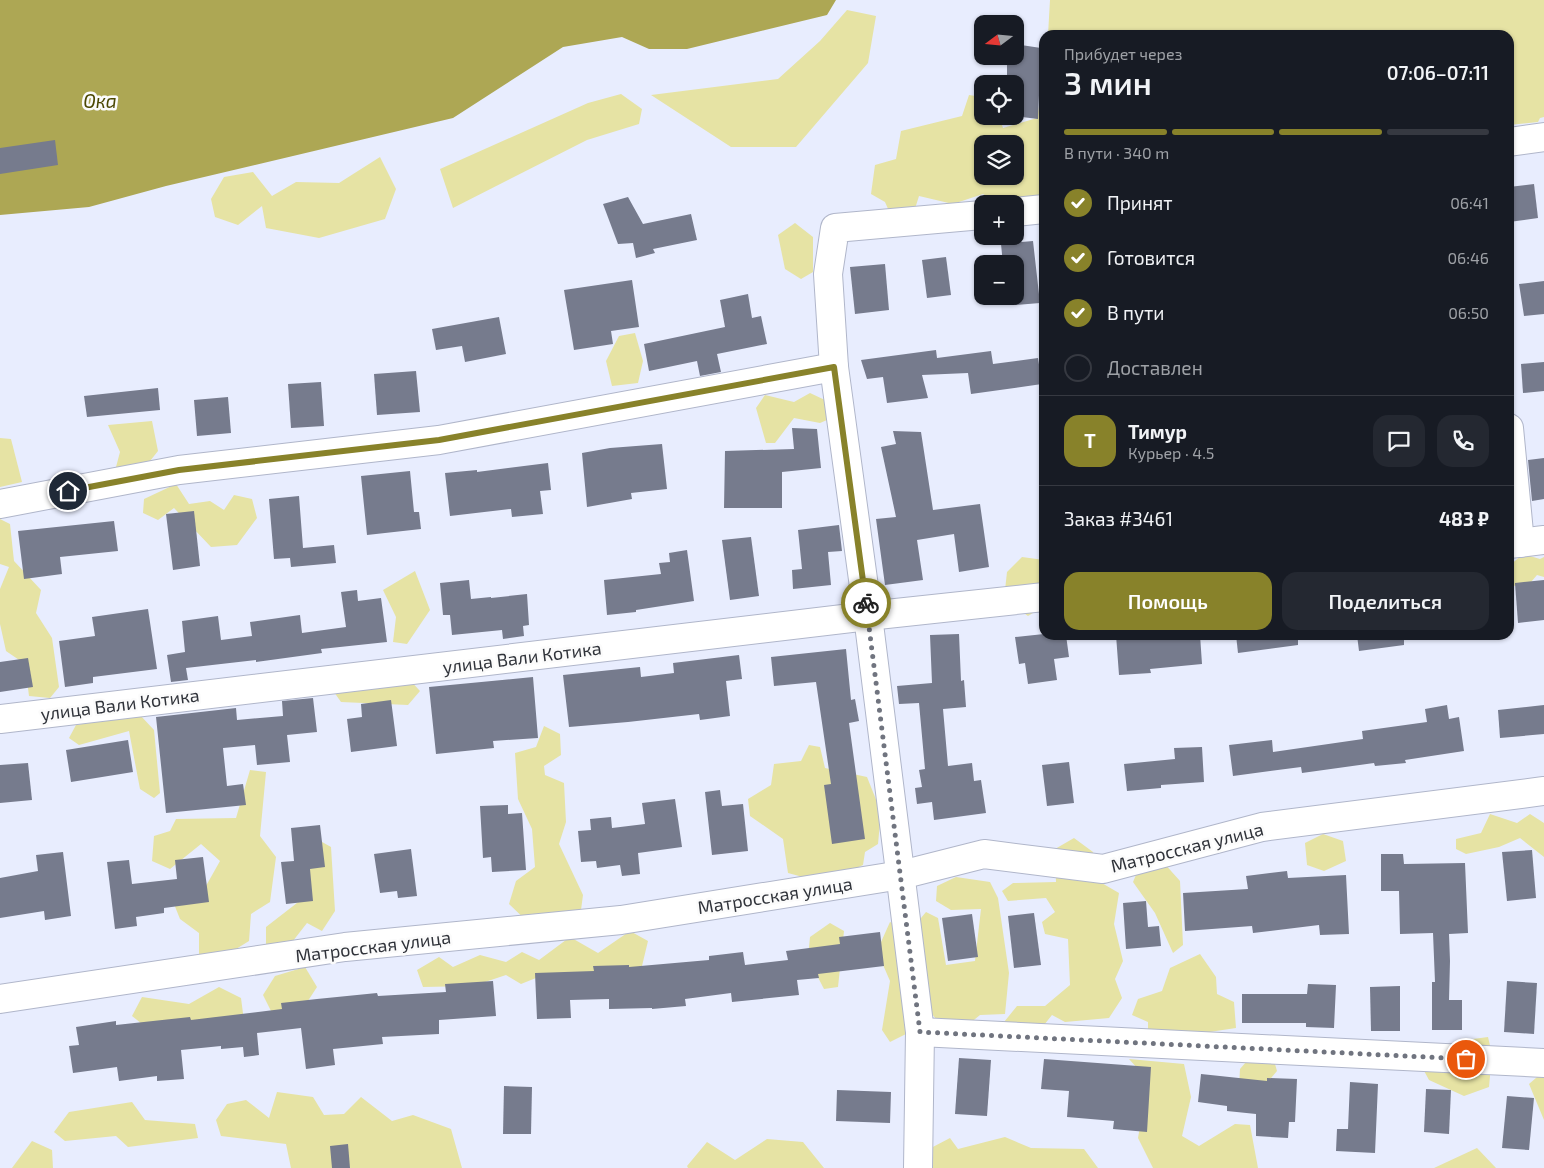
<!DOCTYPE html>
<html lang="ru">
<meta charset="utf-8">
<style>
:root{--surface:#171b24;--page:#242831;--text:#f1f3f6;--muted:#9ea1a6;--line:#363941;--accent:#88822a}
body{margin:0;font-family:"Exo 2",sans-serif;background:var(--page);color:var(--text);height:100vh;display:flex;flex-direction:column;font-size:19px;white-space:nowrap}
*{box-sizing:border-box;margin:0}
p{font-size:16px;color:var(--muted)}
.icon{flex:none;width:28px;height:28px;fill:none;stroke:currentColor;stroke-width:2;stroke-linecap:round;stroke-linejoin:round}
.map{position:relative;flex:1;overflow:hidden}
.side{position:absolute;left:1039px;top:30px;width:475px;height:610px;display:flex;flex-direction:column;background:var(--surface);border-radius:15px;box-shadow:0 1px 4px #0004}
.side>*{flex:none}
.needle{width:32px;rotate:254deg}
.buttons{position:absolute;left:974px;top:15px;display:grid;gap:10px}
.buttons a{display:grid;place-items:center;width:50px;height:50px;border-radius:10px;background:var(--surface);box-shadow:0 1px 4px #0004;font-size:25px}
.pin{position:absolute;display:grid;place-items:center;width:42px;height:42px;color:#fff;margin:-21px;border:2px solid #fff;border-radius:50%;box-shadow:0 1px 5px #0007}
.courier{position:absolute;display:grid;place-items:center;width:50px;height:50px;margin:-25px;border:4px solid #88822a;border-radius:50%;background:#fff;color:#222;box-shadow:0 1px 6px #0007}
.summary em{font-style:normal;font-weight:600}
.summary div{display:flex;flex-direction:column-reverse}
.summary{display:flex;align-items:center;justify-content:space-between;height:85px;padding:0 25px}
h1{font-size:32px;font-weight:600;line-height:38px}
.bar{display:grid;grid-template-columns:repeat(4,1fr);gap:8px 5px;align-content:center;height:60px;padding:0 25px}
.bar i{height:6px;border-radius:4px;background:var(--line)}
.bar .selected{background:var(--accent)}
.bar p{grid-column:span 4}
.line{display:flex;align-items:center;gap:12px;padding:0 25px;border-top:1px solid var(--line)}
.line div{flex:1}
.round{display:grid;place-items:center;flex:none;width:52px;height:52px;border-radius:15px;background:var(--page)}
ol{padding:0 25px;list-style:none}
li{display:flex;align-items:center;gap:15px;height:55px}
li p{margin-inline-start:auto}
li .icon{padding:5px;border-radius:50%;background:var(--accent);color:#fff;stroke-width:4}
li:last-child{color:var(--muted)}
li i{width:28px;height:28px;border:2px solid var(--line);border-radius:50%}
.button{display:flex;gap:10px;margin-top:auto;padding:10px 25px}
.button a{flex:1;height:58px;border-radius:15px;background:var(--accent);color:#fff;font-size:20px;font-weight:600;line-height:58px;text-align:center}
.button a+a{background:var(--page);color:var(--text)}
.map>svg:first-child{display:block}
.green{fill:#e6e3a4;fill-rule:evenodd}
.water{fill:#ada754}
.building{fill:#767b8d}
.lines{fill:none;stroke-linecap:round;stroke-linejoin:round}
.minor-casing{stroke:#b0b6ca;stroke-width:30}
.minor{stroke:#fff;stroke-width:28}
.done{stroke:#70747f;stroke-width:5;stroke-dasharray:0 9}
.route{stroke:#88822a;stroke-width:6}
.labels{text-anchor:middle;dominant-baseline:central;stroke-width:5;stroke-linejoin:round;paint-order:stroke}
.street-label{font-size:18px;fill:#30333a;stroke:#fbfbfb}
.water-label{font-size:19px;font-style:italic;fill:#4b4702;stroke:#fbfbfb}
</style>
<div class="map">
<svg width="1544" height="1168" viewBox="0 0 1544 1168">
<rect width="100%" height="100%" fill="#e8edfe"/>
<g class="green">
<path d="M1050,0H1544V117L1540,118L1538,122L1509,125V35H1048Z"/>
<path d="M847,10L876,16L868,63L796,147H731L651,95L778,79L820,41Z"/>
<path d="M1044,77V195L1015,205L1000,204L983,194L953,204L919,196L913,215L892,218L885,202L871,194L875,165L896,159L901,131L962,116L969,95L982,97V116H999L1003,128L1037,118ZM982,144H1015V176H982Z"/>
<path d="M621,94L642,109L639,124L587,140L453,208L440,169L588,103Z"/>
<path d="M380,157L396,189L385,219L319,238L266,228L262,206L238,225L215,217L211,199L224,177L253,172L272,196L296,182L339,183Z"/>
<path d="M795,223L813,237V272L801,279L785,269L778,235Z"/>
<path d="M635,333L643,361L638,383L612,386L606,361L619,336Z"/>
<path d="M810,393L827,401V420L820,423L794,418L775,443H766L756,408L765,395L794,402Z"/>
<path d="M152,421L158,451L138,476L116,467L120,452L108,425Z"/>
<path d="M0,438L11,439L22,482L0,487Z"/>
<path d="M176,484L189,504L210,501L224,510L234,495L252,499L257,518L237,545L211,547L174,508L158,520L143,513L144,499Z"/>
<path d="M0,519L10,524L14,561L41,590L36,613L52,638L59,687L50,698L29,696L25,664L6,651L0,624V589L9,567L0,564Z"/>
<path d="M1523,554L1540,559L1544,557V577L1537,575L1525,589L1509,584V566Z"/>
<path d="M1022,557L1044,560V606L1028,616L1004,599L1007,572Z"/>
<path d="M415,571L430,610L407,644L393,642L396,617L383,590Z"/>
<path d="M407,677L420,691L408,705L341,702L334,692Z"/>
<path d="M140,715L154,730L160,793L154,798L140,789L129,731L79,745L69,738L76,725Z"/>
<path d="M544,726L560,734L561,755L544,766L545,775L564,783L566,822L559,844L583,895L581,910L559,922L531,925L509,904L516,881L535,867L532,829L518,799L515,753L536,747Z"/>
<path d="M809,745L820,747L825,768L867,777L881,812L878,844L865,852L863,865L825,883L788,873L783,839L750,816L748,799L771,785L774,764L801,761Z"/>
<path d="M250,770L266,772L260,836L276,857L270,902L251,914L249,941L215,962L199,964V933L180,919L172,899L202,893L220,861L201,844L170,869L152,861L154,836L170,831L176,819L236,818Z"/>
<path d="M1490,814L1517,823L1530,814L1544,823V857L1520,838L1499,847L1466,854L1456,849V839L1481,833Z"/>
<path d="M1323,834L1343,841L1346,861L1324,871L1307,865L1305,843Z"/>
<path d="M315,838L331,847L335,911L322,931L307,923L289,946H266V927L306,896L304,855Z"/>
<path d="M1074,838L1093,852L1100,882L1119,893L1114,924L1123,961L1115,979L1122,998L1109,1018L1065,1022L1052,1015L1040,1030L1012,1032L1004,1022L1017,1006H1045L1070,985L1068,939L1045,934L1042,922L1055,912L1046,898L1008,901L1002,891L1013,883L1056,882L1055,849Z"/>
<path d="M1163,862L1180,881L1183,945L1173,953L1155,913L1133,882L1138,870Z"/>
<path d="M956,877L990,882L998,898L1009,973L1005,1014L980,1015L944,1044L924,1028L936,1019L925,1005L916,924L926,912L938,918L946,965L975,961L981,909L951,910L936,901L937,886Z"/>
<path d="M890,922L901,927L905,954L898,969L909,987L912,1031L890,1042L882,1030L890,981L877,951Z"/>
<path d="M830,923L844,931L838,987L824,989L808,958L810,937Z"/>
<path d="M630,931L648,941L642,966L586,993L541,976L521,984L506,975L473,986L423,987L417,970L439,957L453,967L480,955L506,962L522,952L539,960L570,937L598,953Z"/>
<path d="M1200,954L1216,977L1217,994L1234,1002L1236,1028L1196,1034L1148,1037V1022L1132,1015L1138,999L1162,991L1170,968Z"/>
<path d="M305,967L317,987L302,1010L273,1015L263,995L275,976Z"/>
<path d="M219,987L241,998L244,1021L151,1031L132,1016L142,997L189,1004Z"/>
<path d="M1488,1037L1492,1054L1489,1087L1464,1096L1429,1080L1422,1067L1457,1062L1473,1039Z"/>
<path d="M1252,1055L1273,1057L1277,1071L1255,1097L1239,1087L1240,1069Z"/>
<path d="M1129,1059L1184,1064L1191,1097L1182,1136L1199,1146L1235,1124L1250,1125L1258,1168H1153L1138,1138L1148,1080Z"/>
<path d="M1544,1071V1120L1529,1084Z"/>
<path d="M277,1092L313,1097L324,1115L344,1114L361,1097L392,1121L413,1115L451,1129L462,1168H291L286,1144L221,1136L216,1120L227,1104L246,1100L269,1118Z"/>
<path d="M132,1102L145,1120L195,1124L198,1138L128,1147L116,1136L65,1141L54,1132L69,1112Z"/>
<path d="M1005,1137L1031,1148L1084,1149L1098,1168H916L929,1149L950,1138L958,1149Z"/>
<path d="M767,1139L803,1142L824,1168H688L687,1166L707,1142L735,1160Z"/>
<path d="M32,1141L52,1150L53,1168H12Z"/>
<path d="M1477,1148L1496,1168H1434Z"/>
</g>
<path class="water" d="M0,0H836L827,15L687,49H649L622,37L563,47L453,118L166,186L89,207L0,215Z"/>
<g class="building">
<path d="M1015,44L1041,48L1038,119L1015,116V84H1007V56H1015Z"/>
<path d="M55,140L58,165L0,174V148Z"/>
<path d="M1534,184L1538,218L1509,222V187Z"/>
<path d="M628,197L643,224L691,214L697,240L653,249L655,253L636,258L633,243L618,244L603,204Z"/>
<path d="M1033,241L1040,303L1015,305V264H1003L1001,244Z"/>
<path d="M946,257L951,295L927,298L922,260Z"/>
<path d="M885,264L889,310L855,314L850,267Z"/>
<path d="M632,280L639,327L611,331L613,344L574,350L564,290Z"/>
<path d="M1544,281V314L1524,316L1519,284Z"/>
<path d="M748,294L752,318L761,316L767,344L717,354L721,372L700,376L697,361L649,371L644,344L725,327L720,300Z"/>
<path d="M499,317L506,354L465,362L462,346L436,350L432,329Z"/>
<path d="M936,350L937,358L991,351L993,364L1038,358L1042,384L971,394L968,373L922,375L928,398L887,403L883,377L867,379L861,360Z"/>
<path d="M1544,362V391L1523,393L1521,364Z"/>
<path d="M416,371L420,412L377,415L374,374Z"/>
<path d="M321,382L324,426L291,428L288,384Z"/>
<path d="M158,388L160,410L87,417L84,396Z"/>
<path d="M228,397L231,433L197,436L194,400Z"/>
<path d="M792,428L817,429L821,468L782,472V508H724L725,451L794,449Z"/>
<path d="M893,431L921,432L933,510L980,504L989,567L959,572L954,534L917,540L923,580L885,585L876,519L896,517L881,447L896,444Z"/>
<path d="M662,444L667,489L631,493L632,499L587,507L582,453L610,448Z"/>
<path d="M1544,458V499L1532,501L1528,460Z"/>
<path d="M548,463L551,490L540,491L543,514L512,517L511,509L450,516L445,473L477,470V472Z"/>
<path d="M410,471L414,512H419L421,529L367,535L361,476Z"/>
<path d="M299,496L303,548L334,545L336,563L291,567L290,558L274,559L269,499Z"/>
<path d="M194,511L200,566L173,570L166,514Z"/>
<path d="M114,521L118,551L60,557L62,574L24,579L18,531Z"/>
<path d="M839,525L842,551L828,552L831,585L793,589L792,570L802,569L798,530Z"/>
<path d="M751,537L759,596L730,600L722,540Z"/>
<path d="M687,550L694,601L636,610V612L607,615L604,580L661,574L659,563L670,562L669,553Z"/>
<path d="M469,580L471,599L491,597V598L527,594L529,625L523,626L524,636L503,639L502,630L452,635L450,615H443L440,583Z"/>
<path d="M1544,580V620L1518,623L1515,583Z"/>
<path d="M357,590L358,601L381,598L387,642L321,649L322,653L256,662V660L186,668L188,680L171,682L167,655L185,652L182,621L218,616L221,640L252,636L250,622L300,615L302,633L346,627L341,592Z"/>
<path d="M148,609L157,669L93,677V683L65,687L59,641L95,636L92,617Z"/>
<path d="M959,634L961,681L964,680L966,707L943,709L948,766L972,763L974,781L981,780L986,813L934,820L932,802L917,804L915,788L922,787L919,770L925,769L919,703L899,704L897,686L932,683L930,635Z"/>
<path d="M1044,634V635H1066L1069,657L1054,659L1057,680L1028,684L1025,663L1019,664L1015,637Z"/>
<path d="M1116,635H1200L1202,664L1150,669L1151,673L1119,675Z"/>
<path d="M1236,635H1298V645L1238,653Z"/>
<path d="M1357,635H1404V645L1359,651Z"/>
<path d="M846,649L851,700L855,699L859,721L849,723L865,839L832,844L824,785L831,784L816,682L774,686L771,657Z"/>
<path d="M739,655L742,679L726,681L730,716L700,720L699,714L628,722L569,727L563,675L640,667L641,677L674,673L673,663Z"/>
<path d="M28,658L33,687L0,692V662Z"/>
<path d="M533,677L538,738L493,741L494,748L436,754L429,687Z"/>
<path d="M313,698L317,732L287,735L290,762L257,765L255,745L223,748L227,786L243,784L246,805L166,813L156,717L236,708L237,720L283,716L282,701Z"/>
<path d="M391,700L397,746L351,752L347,719L362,717L361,704Z"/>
<path d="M1447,705L1449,719L1459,717L1464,751L1405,760L1406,763L1375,766L1374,763L1302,773L1301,767L1233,776L1229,745L1272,740L1273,752L1363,739L1362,731L1427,722L1425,709Z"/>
<path d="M1544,705V734L1500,738L1498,710Z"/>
<path d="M128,740L133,772L71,782L66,750Z"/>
<path d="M1202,747L1204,782L1161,785V788L1127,791L1124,764L1175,759L1174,748Z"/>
<path d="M1069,762L1074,803L1047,806L1042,765Z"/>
<path d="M28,763L32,800L0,803V765Z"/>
<path d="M720,790L722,806L743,804L748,851L712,855L705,792Z"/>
<path d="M675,799L682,847L638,853L640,874L622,876L620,865L597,868L596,861L581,862L578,831L591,830L590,819L611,817L612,828L645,824L642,803Z"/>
<path d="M508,805V814L522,813L526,870L492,872L491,857L483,858L480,806Z"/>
<path d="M320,825L325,867L310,869L313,901L286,904L281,862L294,861L291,828Z"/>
<path d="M411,849L417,896L398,898L397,891L380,893L374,854Z"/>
<path d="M1532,850L1536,898L1507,901L1502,852Z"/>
<path d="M63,852L71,916L45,920L44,911L0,918V878L38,871L36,855Z"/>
<path d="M1381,854H1403L1404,864L1465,863L1468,933L1449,934L1450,961L1449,1000H1462V1030H1432V982H1435L1433,933L1400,934L1399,891H1381Z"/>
<path d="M203,857L209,902L164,908V913L136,917L137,926L115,929L107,862L129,860L132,884L177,879L175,860Z"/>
<path d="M1287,871L1288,878L1346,875L1349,934L1320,935L1319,925L1253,933L1252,926L1185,931L1183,893L1248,889L1246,876Z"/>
<path d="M1146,901L1148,927L1159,926L1161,946L1126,949L1123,903Z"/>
<path d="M1034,913L1041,965L1014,968L1008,916Z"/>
<path d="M972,914L978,957L948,961L942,918Z"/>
<path d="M880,932L884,966L818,974L819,978L797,980L799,995L732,1002L731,993L685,999L686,1006L652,1009V1008L609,1009V999L570,1000L571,1018L537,1019L535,973L594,971L593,966L629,965V967L709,960V956L743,952L745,965L788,960L786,951L840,944L839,937Z"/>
<path d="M493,981L496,1016L439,1020V1034L382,1037L383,1044L333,1049L335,1065L306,1069L301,1028L257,1033L259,1055L244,1057L243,1047L221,1049V1046L181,1050L184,1079L157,1081V1076L119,1081L117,1067L73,1073L69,1046L79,1045L76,1027L116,1021V1025L190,1017L191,1020L282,1009L281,1003L317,999L377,993L378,996L446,992L445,984Z"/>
<path d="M1507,981L1537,983L1534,1034L1504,1032Z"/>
<path d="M1308,984L1336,985L1334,1028L1306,1027V1023H1242V994H1307Z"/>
<path d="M1400,986V1031H1371L1370,987Z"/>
<path d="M959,1058L991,1060L987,1116L955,1114Z"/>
<path d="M1044,1059L1151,1067L1147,1132L1113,1129L1114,1121L1067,1117L1069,1091L1041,1089Z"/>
<path d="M1201,1074L1267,1081V1078L1297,1079L1295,1122H1289L1288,1138L1256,1136V1114L1227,1111V1106L1198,1102Z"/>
<path d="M1350,1082L1378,1084L1375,1153L1336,1151L1337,1129H1348Z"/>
<path d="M504,1086L532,1087L531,1134H503Z"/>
<path d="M1426,1089L1451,1090L1449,1134L1424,1132Z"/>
<path d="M837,1090L891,1092L890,1123L836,1121Z"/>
<path d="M1507,1096L1534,1098L1529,1150L1502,1148Z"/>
<path d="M348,1144L350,1168H332L330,1146Z"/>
</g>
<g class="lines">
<defs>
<g id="minor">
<path d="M1509,142L1544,137"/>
<path d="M1015,212L1044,209"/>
<path d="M1509,428L1520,543"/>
<path d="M0,504L179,470L439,440L834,367"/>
<path d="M1509,544L1544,540"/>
<path d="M0,719L868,616L1044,597"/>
<path d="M0,999L345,947L621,920L901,875L984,854L1103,869L1262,827L1544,791"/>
<path d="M920,1032L1544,1063"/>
<path d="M918,1168L920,1032L868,616L834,367L828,274L835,228L982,215"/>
</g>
</defs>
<use href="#minor" class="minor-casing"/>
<use href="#minor" class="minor"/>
</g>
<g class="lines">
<path class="done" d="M866,603L920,1032L1466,1059"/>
<path class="route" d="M68,491L179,470L439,440L834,367L866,603"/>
</g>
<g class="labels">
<g class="street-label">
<text transform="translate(522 657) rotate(-7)">улица Вали Котика</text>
<text transform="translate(120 704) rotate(-7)">улица Вали Котика</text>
<text transform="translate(1187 847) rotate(-14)">Матросская улица</text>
<text transform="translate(775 895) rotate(-9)">Матросская улица</text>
<text transform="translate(373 946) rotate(-7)">Матросская улица</text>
</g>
<g class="water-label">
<text x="100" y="100">Ока</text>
</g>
</g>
</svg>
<div class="buttons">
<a><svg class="needle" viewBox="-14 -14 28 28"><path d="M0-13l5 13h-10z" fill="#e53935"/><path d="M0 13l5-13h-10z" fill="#9ea1a6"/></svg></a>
<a><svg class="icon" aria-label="locate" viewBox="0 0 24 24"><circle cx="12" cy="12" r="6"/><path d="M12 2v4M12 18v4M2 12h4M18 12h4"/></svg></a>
<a><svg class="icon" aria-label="layers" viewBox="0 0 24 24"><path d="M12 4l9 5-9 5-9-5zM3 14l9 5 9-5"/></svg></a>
<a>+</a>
<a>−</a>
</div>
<div class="pin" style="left:1466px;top:1059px;background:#ea580c"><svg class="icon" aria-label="bag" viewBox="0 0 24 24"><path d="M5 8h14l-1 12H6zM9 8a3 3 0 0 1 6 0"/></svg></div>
<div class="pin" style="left:68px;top:491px;background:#1f2937"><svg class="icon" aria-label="home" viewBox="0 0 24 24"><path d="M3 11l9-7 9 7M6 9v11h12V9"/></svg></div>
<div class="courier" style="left:866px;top:603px"><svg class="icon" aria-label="bike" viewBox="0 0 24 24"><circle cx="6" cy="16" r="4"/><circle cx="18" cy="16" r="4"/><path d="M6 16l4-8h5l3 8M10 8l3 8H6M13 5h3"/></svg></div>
<section class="side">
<div class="summary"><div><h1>3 мин</h1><p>Прибудет через</p></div><em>07:06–07:11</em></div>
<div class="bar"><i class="selected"></i><i class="selected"></i><i class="selected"></i><i></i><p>В пути · 340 m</p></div>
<ol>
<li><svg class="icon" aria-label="check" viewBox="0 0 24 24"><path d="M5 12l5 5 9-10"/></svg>Принят<p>06:41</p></li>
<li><svg class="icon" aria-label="check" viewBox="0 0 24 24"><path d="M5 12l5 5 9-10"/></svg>Готовится<p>06:46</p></li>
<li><svg class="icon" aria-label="check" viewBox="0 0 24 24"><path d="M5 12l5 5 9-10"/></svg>В пути<p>06:50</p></li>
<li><i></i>Доставлен</li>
</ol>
<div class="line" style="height:90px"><b class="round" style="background:var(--accent);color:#fff">Т</b><div><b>Тимур</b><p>Курьер · 4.5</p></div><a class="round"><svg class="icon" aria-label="chat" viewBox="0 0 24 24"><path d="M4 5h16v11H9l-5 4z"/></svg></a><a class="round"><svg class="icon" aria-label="phone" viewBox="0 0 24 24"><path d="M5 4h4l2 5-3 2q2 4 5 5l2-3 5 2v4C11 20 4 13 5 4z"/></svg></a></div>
<div class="line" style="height:65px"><div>Заказ #3461</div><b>483 ₽</b></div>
<div class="button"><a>Помощь</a><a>Поделиться</a></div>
</section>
</div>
